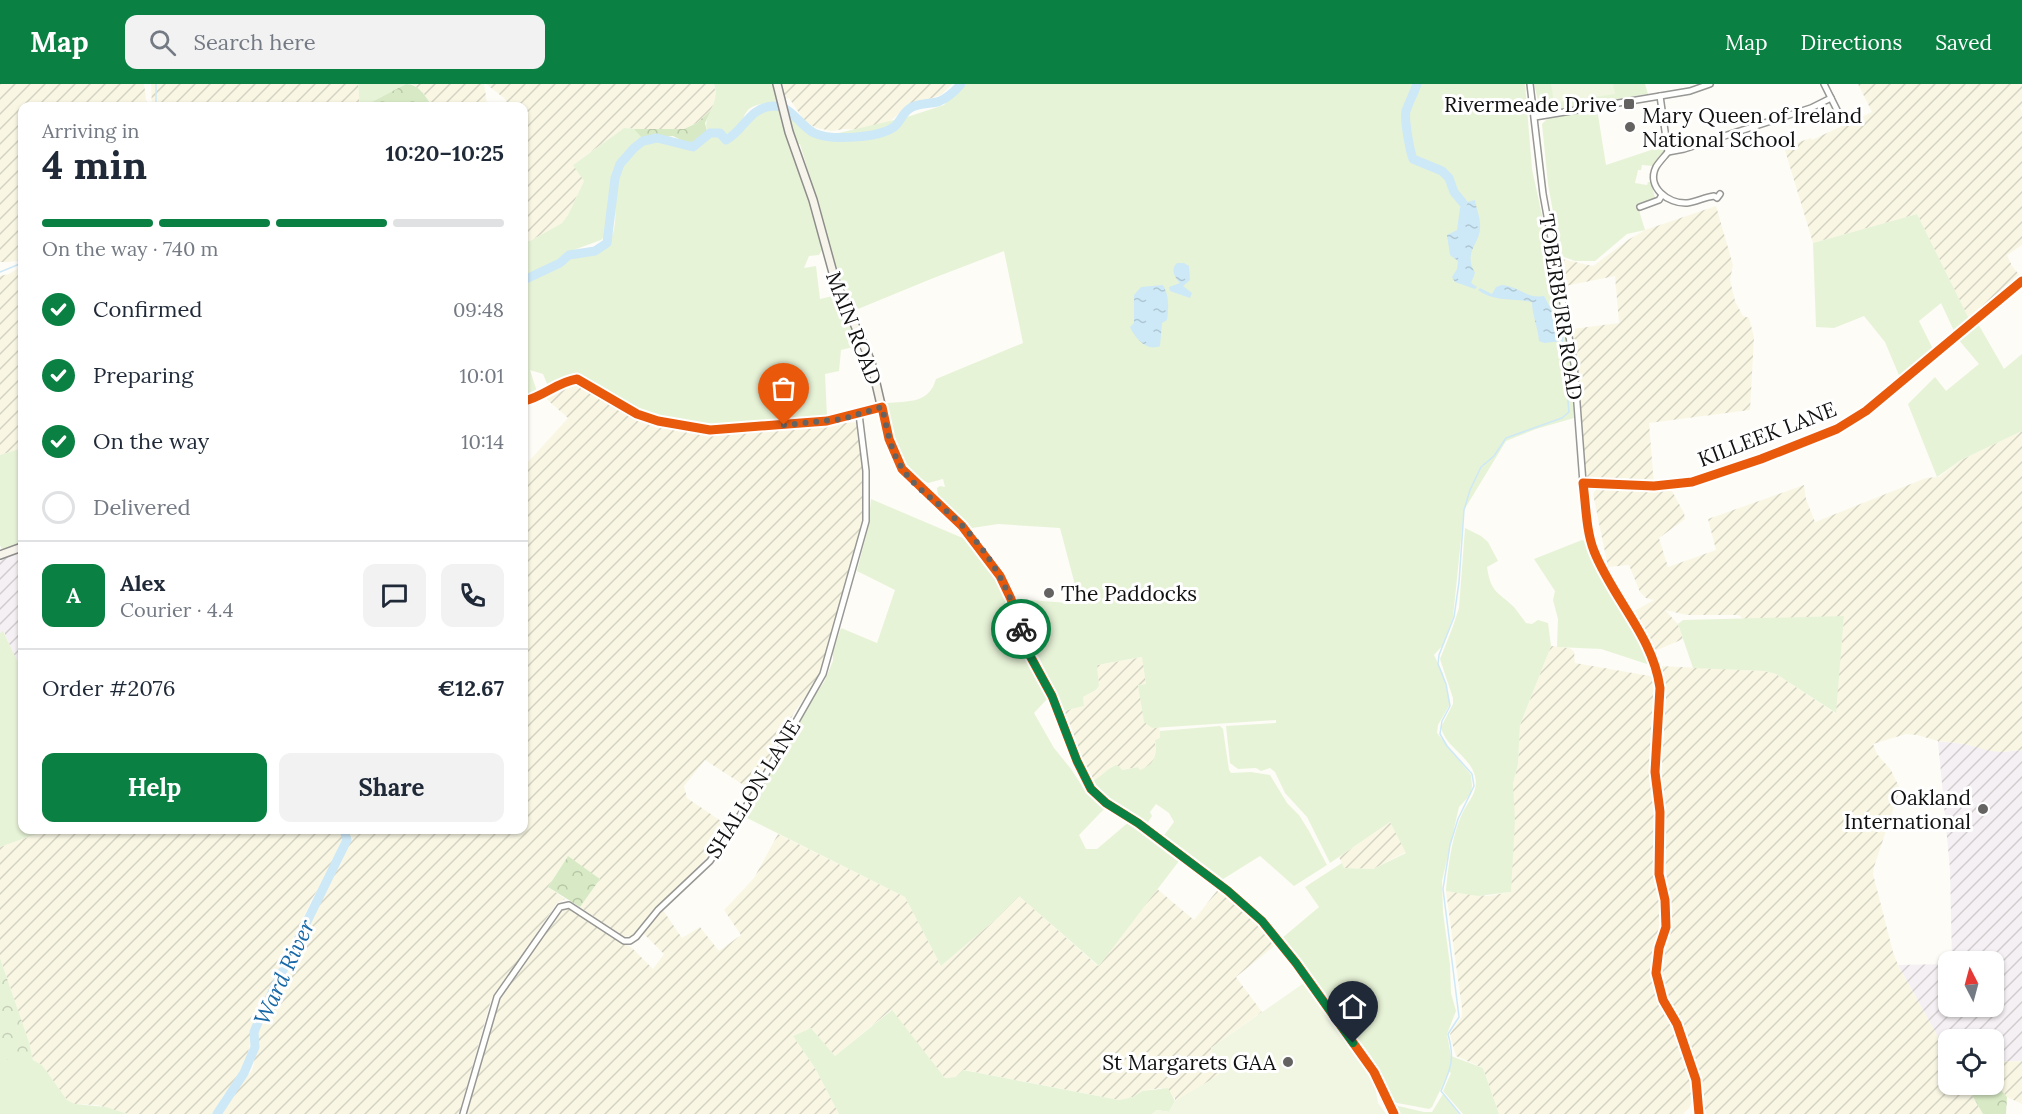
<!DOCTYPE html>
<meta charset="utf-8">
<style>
:root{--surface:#fff;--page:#f2f2f3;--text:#1f2937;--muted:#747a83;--line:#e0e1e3;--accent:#0b8043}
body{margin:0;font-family:Lora,serif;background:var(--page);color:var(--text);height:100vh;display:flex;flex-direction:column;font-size:22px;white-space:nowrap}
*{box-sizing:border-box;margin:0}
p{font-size:20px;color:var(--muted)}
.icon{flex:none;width:33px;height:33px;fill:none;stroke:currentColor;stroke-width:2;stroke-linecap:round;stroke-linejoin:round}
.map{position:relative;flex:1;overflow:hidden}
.side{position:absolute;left:18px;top:18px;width:510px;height:732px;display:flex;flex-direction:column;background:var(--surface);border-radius:12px;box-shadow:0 2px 4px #0004}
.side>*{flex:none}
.needle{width:39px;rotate:354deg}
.controls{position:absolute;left:1938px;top:867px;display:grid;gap:12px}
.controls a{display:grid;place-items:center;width:66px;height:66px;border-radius:12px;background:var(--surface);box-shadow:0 2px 4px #0004;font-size:30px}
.pin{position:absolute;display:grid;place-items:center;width:51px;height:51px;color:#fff;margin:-62px -26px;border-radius:50% 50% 50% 0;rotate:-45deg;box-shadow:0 0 6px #0007}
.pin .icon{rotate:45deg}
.courier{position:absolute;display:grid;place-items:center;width:60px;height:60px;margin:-30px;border:4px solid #0b8043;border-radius:50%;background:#fff;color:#222;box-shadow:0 2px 8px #0007}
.head em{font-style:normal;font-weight:700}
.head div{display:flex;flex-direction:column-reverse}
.head{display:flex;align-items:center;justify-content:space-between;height:102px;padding:0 24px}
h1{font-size:39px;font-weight:700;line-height:45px}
.bar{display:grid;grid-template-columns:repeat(4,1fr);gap:9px 6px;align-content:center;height:72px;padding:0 24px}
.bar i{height:8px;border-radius:4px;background:var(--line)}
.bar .selected{background:var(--accent)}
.bar p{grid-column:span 4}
.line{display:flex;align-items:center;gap:15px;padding:0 24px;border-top:2px solid var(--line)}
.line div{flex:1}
.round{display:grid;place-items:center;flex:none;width:63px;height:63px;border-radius:12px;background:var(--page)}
ol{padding:0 24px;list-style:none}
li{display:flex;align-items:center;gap:18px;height:66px}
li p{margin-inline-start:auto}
li .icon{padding:6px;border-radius:50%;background:var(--accent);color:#fff;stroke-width:4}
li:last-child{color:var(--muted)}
li i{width:33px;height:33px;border:3px solid var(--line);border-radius:50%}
.cta{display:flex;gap:12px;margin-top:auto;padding:12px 24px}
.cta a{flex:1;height:69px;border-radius:12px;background:var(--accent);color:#fff;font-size:24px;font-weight:700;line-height:69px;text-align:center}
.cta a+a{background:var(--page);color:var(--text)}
header{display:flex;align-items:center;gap:36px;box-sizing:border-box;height:84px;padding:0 30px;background:var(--accent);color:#fff}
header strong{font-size:28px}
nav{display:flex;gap:33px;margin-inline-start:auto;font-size:21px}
.search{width:420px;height:54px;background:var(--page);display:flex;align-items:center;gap:15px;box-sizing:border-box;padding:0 21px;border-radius:12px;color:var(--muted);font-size:22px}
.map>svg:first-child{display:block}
.industrial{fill:url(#industrial-furrows)}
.farmland{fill:url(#farmland-furrows)}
.grass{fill:#e7f3d7}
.forest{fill:url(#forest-crowns)}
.park{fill:url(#park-crowns)}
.pitch{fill:#f0f6e1}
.water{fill:url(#water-ripples)}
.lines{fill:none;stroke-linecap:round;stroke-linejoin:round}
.stream{stroke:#cde8f7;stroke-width:1.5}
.river{stroke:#cde8f7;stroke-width:9}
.minor-casing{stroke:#979795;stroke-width:8}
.secondary-casing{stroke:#8e8d8b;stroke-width:10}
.minor{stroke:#fffffe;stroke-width:5}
.secondary{stroke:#f6f4eb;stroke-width:7}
.cycleway-casing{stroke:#fff;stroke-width:13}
.cycleway{stroke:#e8590c;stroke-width:9}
.done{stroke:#646362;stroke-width:6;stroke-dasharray:0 10.8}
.route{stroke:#0b8043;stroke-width:8}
.poi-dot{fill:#646362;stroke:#fff;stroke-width:2}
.labels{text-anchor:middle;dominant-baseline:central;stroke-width:6;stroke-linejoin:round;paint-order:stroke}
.poi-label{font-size:21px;fill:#111;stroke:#fff;text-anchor:end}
.street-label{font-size:21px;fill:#111;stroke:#fff}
.water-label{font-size:22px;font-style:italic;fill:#1768a6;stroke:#fff}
</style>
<header>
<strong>Map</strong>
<div class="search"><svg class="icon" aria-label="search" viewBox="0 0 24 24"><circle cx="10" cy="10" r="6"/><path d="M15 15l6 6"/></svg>Search here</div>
<nav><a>Map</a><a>Directions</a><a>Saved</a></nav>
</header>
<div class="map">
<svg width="2022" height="1030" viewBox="0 0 2022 1030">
<defs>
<pattern id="industrial-furrows" width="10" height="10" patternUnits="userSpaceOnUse" patternTransform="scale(1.5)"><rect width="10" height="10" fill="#f5f0f3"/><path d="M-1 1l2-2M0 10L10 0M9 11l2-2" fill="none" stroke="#d1cdcf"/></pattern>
<pattern id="farmland-furrows" width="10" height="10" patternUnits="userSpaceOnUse" patternTransform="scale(1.5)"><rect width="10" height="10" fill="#f9f7e4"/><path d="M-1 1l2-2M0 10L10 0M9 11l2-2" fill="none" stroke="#d4d3c3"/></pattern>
<pattern id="forest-crowns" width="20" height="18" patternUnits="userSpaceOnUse" patternTransform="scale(1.5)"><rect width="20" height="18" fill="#d8eac5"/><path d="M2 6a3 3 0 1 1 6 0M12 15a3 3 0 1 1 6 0" fill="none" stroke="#b8c8a8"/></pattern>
<pattern id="park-crowns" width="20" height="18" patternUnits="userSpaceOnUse" patternTransform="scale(1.5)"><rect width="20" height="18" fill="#e7f3d7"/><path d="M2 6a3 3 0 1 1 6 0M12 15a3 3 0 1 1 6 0" fill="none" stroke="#c5cfb8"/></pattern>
<pattern id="water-ripples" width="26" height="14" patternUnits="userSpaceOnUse" patternTransform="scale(1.5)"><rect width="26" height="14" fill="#cde8f7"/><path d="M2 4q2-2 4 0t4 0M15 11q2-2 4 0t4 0" fill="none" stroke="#afc6d3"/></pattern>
</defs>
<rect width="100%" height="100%" fill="#fdfcf7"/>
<g class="industrial">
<path d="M22,467V587H21L4,548L0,549V475Z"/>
<path d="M1938,657L1965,660L2002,668L2022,666V977L1994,978V956H1948V971L1898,881L1948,880V922H1994V878L1952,877L1950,785Z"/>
</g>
<g class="farmland">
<path d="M0,0H144L147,22H22V176L9,178H0Z"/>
<path d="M151,0H358L360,22H152Z"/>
<path d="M412,0H484L487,19L486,22H432L424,10Z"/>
<path d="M486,0H714L716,14L711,26L697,39L684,45L651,46L624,44L574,80L584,97L568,131L562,139L530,157L525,158L524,22H509L504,14Z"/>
<path d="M781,0H952L941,11L908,22L888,39L862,46L844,45L832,47L817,44L806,39L789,14L784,15Z"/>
<path d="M1858,0H2022V23H2020L2022,28V161L2007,171L2012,182L2021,193L1970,237L1917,130L1813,159L1784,63L1811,54L1812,56L1872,28Z"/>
<path d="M1716,122L1733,181L1730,196L1735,217L1743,232L1749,234L1754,253L1750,326L1649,339L1654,402L1671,405L1684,429L1685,435L1659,454L1668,483L1716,466L1708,435L1804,401L1806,415L1815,438L1926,394L1939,393L1961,376L2022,347V666L2002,668L1990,667L1965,660L1938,657L1917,651L1906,650L1873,660L1877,670L1891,686L1900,705L1874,783L1873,790L1893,868L1898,881L1948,971V1000L1966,1001L1983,1030H1706L1700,996L1694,976L1666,911L1661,883L1663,868L1670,849L1672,835L1664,774L1666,753L1660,687L1663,607L1660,582L1764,587L1776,590L1835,629L1844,533L1743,535L1739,531H1687L1665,526L1678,540L1683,555L1655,567L1629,530L1654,516L1646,514L1640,508L1629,481L1608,483L1593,410L1597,404L1606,401L1583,399L1572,245L1619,239L1615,192L1565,202L1562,175L1593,182L1628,156L1645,146Z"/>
<path d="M22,182V364L0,371V192L9,190Z"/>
<path d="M575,298L581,300L638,334L655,341L720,351L857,338L862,370L864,422L862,438L826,570L816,597L794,629L751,706L705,676L684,702L687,714L727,741L703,778L651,830L632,852L624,853L580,823L600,795L567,773L548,803L565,815L557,819L491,916L459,1030H216L224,1014L251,988L254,979L253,961L262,935L271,921L282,890L308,830L321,807L341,780L349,755L348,746H524V375L528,378L568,334L543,312Z"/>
<path d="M1551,562L1569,564L1574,567L1575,579L1656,593L1658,724L1664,818V845L1654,878L1659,909L1690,982L1694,998L1695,1012L1689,1024L1683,1030H1499L1483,984L1456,972L1451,955L1450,950L1462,932V924L1446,807L1488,812L1511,808L1513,700L1518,680L1520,641Z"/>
<path d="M1143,573L1146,600L1138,601L1152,644L1159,643L1160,647V654L1155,657V675L1149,683L1140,686L1138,683L1121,686L1120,683L1112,682L1101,693L1092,697L1084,683L1063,627L1084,622L1083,613L1097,606L1099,602L1097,581Z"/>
<path d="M1390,738L1406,768L1373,785L1344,784L1339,773Z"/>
<path d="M48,746H344L345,755L342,768L334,783L313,813L254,941L244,987L223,1012L213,1030H128L97,1021L75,1020L67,1016L42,981L33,976L29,958L0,874V763Z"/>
<path d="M778,750L905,813L941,882L995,836L1018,811L1098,882L1156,804L1194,836L1219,804L1252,832L1277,860L1236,893L1262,928L1211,964L1220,991L1175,1017V1014L1161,1004L1142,1007L1133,1013L1119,1016L964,986L956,993L945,994L891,926L835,972L811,944L793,952L815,984L839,1030H465L496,921L561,825L569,822L632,864L653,885L664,870L643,849L663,826L682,854L700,843L719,867L741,851L724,826L754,794Z"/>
<path d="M2022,977V1020L2007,1013L1994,998V978Z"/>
</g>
<g class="grass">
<path d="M358,0H406L364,22H360Z"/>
<path d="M714,0H774L779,18C770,19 756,19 749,25C741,33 741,48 727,50L722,47L707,48C702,28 721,22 714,0Z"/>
<path d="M961,0H1525L1532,85L1567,248L1574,334L1536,345L1506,357L1464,426L1453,533L1443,561L1434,571L1443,590L1450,620L1438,641L1437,649L1471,691L1472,702L1471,710L1459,723L1442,797L1443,828L1450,881L1451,909L1456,927L1447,950L1451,972L1483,984L1499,1030H1463L1443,1007L1451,989L1449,988L1432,1023L1429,1025L1392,1018L1384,994L1371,972L1281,855L1319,823L1305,803L1342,779L1344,784L1373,785L1406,769L1390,738L1330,779L1307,733L1285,709L1275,688L1270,684L1261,687L1256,684L1238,685L1230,679L1226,642L1276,639V636L1152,644L1144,638L1138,601L1146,600L1142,573L1097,581L1099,602L1096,606L1083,613L1084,622L1063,627L1039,573L1034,569L1018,515L1080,520L1060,444L998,440L972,444L938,412L937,404L940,402L945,403L943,395L928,399C898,383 892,349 887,319C908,317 929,320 936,295L1023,259L1004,167L931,195L858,225L839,193L800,60H797L786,25H790C799,41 808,48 826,52L907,33L944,21Z"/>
<path d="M1534,0H1645L1648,10L1546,27L1540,24Z"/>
<path d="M776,22L780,24L784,45L814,130L822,166L819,171L809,172L804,184L816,182L820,215L837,211L861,261L841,266L839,287L825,290L827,332C770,337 706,351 650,330C630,323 590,289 573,291C564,292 556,298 548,302L543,290L530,286L537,308L524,313V196C533,194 546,190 553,184C558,181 561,175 567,172C581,165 598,170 609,157C621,142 611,108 618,89C622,81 628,74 634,67C641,60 648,55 658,56C667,56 676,61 685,62C705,65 699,46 727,54C737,48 747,40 751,29L757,25Z"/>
<path d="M1597,25L1606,81L1663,62L1665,67L1653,82L1642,81L1641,86H1638L1635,99L1647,101L1648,98H1651L1655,114L1637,120L1645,146L1627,150L1595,177H1575L1561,172L1548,100L1542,40L1549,33Z"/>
<path d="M624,44L651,46C606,80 612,99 607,150L601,156L568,168L549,182L524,192V157H530L562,139L568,131L584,97L573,81Z"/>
<path d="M1917,130L1970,237L1955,249L1941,219L1919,237L1934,267L1901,296L1885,258L1864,232L1834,244L1816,243L1813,159Z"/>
<path d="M1977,238L2004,285L2022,270V347L1961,376L1937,393L1908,320L1935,293L1946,307L1979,280L1958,255Z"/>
<path d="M22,364V459L2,466L0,461V371Z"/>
<path d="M871,415L972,458L999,496L1006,509L1021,560L1031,586L1048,614L1034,629L1054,664L1071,685L1084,705L1097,718L1106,723L1079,751L1086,765H1097L1130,737L1179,777L1099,882L1019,812L995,836L941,882L905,813L741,731L810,618L824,598L833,577V567L841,544L877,559L895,506L857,487L868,444Z"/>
<path d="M1465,444L1481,452L1488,458L1498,477L1487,483C1491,509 1497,507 1514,523C1518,528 1522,534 1526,539L1532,540L1538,536L1548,539L1551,562L1520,641L1518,680L1513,700L1515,736L1511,808L1478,812L1446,807C1448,784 1452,751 1462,730C1468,716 1479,709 1475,692C1470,672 1445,663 1441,643L1453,620V614L1440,575L1452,545L1459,524Z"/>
<path d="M1582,456L1587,458C1602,503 1634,540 1653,582L1601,565L1557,563L1558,535L1553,516L1555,507L1534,475Z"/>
<path d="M1844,532L1836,629L1776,590L1764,587L1693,584L1678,540L1683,536Z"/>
<path d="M3,547L22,587V746H48L0,763V549Z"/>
<path d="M1220,642L1223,645L1229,686L1231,689L1251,688L1270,691L1287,719L1299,731L1309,747L1327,781L1294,802L1260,772L1220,797L1162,754L1174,738L1169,729L1156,720L1150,728L1152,732L1146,741L1102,710L1092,697C1102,693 1107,684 1116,681L1120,683L1122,686L1138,683L1140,686C1155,680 1157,672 1155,656L1160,654V647Z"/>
<path d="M892,926L945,994L956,993L963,986L1119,1016L1133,1013L1142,1007L1168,1004L1175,1017L1169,1028L1157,1026L1152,1030H839L815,984L793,952L811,944L835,972Z"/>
<path d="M0,976H33L42,981L67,1016L75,1020L106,1023L128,1030H0Z"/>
<path d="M1443,1010L1459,1030H1400L1394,1021L1424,1028H1432Z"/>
</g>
<g class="forest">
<path d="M406,0C419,0 426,13 432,22H364Z"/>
<path d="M711,26L705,39L707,48L692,59H687L673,52L643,55L634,45H684L697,39Z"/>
<path d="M568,772L600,795L580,823L548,803Z"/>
<path d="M1994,998L2007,1013L2006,1030H1983L1966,1001L1994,1000Z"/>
</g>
<path class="park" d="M0,874L29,958L33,976H0Z"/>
<g class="pitch">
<path d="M1551,0H1613L1615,10L1554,19Z"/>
<path d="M1304,899L1350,961L1375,1002L1378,1019L1386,1030H1152L1157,1026L1169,1028L1175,1017L1219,991L1211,964Z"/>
</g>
<g class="water">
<path d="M1475,116C1476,124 1480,132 1480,140C1482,160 1462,166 1475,189L1471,199L1477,203L1475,205L1455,198L1452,193L1457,185L1458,177L1450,171L1447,151L1457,146L1460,124L1463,119Z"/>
<path d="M1177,179H1184L1189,182L1190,196L1183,202L1192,209L1190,214L1170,207L1169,203L1180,199C1175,194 1170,185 1177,179Z"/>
<path d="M1163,201C1169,211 1169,224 1167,236L1162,239L1160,262C1147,268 1135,254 1130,243L1134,239V211L1141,203Z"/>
<path d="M1502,201C1519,202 1526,215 1544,212L1564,249L1563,257L1544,259L1539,257C1538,243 1532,231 1532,218C1512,214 1494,218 1478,206L1480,204L1492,210L1496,203Z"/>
</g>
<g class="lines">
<g class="stream">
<path d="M156,22V0"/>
<path d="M0,188L22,179"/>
<path d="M1460,1030L1441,1007C1451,984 1455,975 1448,950L1459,933L1443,805L1450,761L1458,735L1474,702L1472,690L1447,662L1440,650L1442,637L1450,622L1446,600L1438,580L1439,571L1454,533L1459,498L1464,426L1470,406L1481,383L1494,372L1506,354L1562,334L1569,328L1562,256"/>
</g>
<g class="river">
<path d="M1417,0C1414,9 1409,18 1406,27C1404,36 1410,67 1413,75L1442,87L1449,94L1454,108L1463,119"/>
<path d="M524,196L560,179L569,171L595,167L607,159L615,94L620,80L634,64L643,57L657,54L693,63L710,49H720L726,56C745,46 748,24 773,22C791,21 799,41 814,49C831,57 878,54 894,43C900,38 903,29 909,25C918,18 930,21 940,17C949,13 955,7 961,0"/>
<path d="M217,1030L244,989L255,963L254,948L263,927L347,756L344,746"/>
</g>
<defs>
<g id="minor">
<path d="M1530,0L1543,110L1574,280L1583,399L1590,452L1593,466L1612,505L1638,542L1655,580L1660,604L1655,688L1660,728L1659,790L1665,816L1666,843L1659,864L1656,889L1663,916L1677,940L1696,996L1699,1030"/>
<path d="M1824,0L1842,36"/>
<path d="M1660,12L1668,68L1684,65L1811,24L1831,14"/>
<path d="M1535,33L1690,7L1710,0"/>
<path d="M1668,68C1664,73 1659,78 1656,83C1646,103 1668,120 1687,119C1696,118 1705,113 1714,112L1717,114L1720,110"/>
<path d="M1640,123L1659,116L1662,111"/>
<path d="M1583,399L1654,402L1692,398L1761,375L1837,345L1866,327L2022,197"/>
<path d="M463,1030L497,913L560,823L569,821L624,857H630L636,853L658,826L710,777L758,704L823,590L866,437V387L859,330"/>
</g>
<g id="secondary">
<path d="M777,0L789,48L813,116L835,196L871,278L889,355L897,376L906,390L962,442L1000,492L1011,515L1028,568L1052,612L1077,677L1091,705L1106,719L1138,739L1228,807L1262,837L1296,879L1374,988L1394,1030"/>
<path d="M524,317C543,313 557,298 577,295L637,330L658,337L710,346L827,337L882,323"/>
<path d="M0,471L22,463"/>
</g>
</defs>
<use href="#minor" class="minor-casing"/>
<use href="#secondary" class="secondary-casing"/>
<use href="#minor" class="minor"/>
<use href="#secondary" class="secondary"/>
<defs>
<g id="cycleway">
<path d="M524,317C543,313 557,298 577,295L637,330L658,337L710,346L827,337L882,323L889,355L902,385L962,442L1000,492L1011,515L1028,568L1052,612L1077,677L1091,705L1106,719L1138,739L1228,807L1262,837L1296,879L1374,988L1394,1030"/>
<path d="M1699,1030L1696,996L1677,940L1663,916L1656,889L1659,864L1666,843L1665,816L1659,790L1660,728L1655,688L1660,604C1653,552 1613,515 1594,467C1586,447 1586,421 1583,399L1654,402L1692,398L1761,375L1837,345L1866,327L2022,197"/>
</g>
</defs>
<use href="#cycleway" class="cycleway-casing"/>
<use href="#cycleway" class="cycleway"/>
</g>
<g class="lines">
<path class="done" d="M784,341L842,335L882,323C887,344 890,366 902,384C914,403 936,417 952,432C985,461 1009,502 1021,545"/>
<path class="route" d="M1021,545L1028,568L1052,612L1077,677L1091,705L1106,719L1138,739L1228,807L1262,837L1296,879L1353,959"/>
</g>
<g class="poi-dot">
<rect x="1623" y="14" width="12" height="12" rx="3"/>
<circle cx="1630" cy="43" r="6"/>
<circle cx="1049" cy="509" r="6"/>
<circle cx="1983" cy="725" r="6"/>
<circle cx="1288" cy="978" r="6"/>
</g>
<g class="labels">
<g class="poi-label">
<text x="1617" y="20">Rivermeade Drive</text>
<text x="1642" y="31" text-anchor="start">Mary Queen of Ireland<tspan x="1642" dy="24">National School</tspan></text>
<text x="1061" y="509" text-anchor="start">The Paddocks</text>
<text x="1971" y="713">Oakland<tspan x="1971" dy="24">International</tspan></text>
<text x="1276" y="978">St Margarets GAA</text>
</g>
<g class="street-label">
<text transform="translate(1561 223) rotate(81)">TOBERBURR ROAD</text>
<text transform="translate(854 244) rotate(69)">MAIN ROAD</text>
<text transform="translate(1767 350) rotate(-21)">KILLEEK LANE</text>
<text transform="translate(753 705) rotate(-58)">SHALLON LANE</text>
</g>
<g class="water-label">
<text transform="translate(284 888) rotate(-65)">Ward River</text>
</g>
</g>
</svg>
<div class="controls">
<a><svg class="needle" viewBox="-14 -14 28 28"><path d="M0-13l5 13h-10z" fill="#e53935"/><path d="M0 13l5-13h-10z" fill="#747a83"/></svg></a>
<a><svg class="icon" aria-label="locate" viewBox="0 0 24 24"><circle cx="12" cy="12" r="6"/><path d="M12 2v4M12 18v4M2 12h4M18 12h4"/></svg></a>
</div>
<div class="pin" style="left:784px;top:341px;background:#ea580c"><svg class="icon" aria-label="bag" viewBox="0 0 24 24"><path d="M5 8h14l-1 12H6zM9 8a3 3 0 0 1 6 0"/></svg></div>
<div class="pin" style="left:1353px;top:959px;background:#1f2937"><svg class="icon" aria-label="home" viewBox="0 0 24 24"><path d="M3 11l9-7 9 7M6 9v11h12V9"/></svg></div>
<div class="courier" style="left:1021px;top:545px"><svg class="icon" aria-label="bike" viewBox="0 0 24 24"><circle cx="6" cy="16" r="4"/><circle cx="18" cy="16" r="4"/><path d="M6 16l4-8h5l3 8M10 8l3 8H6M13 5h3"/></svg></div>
<section class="side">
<div class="head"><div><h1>4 min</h1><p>Arriving in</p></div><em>10:20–10:25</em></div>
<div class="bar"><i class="selected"></i><i class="selected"></i><i class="selected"></i><i></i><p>On the way · 740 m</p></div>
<ol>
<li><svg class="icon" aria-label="check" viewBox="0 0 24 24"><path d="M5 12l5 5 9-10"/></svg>Confirmed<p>09:48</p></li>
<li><svg class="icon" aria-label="check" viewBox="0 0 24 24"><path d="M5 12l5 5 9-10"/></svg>Preparing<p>10:01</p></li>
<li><svg class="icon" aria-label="check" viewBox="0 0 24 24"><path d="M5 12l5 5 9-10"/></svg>On the way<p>10:14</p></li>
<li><i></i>Delivered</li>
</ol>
<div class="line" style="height:108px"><b class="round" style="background:var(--accent);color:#fff">A</b><div><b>Alex</b><p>Courier · 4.4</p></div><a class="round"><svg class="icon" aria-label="chat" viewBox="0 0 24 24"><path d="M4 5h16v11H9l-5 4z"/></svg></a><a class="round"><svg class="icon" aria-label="phone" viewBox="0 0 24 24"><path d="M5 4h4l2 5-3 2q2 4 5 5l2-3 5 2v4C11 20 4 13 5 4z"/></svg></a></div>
<div class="line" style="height:78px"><div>Order #2076</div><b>€12.67</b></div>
<div class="cta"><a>Help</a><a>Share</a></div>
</section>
</div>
